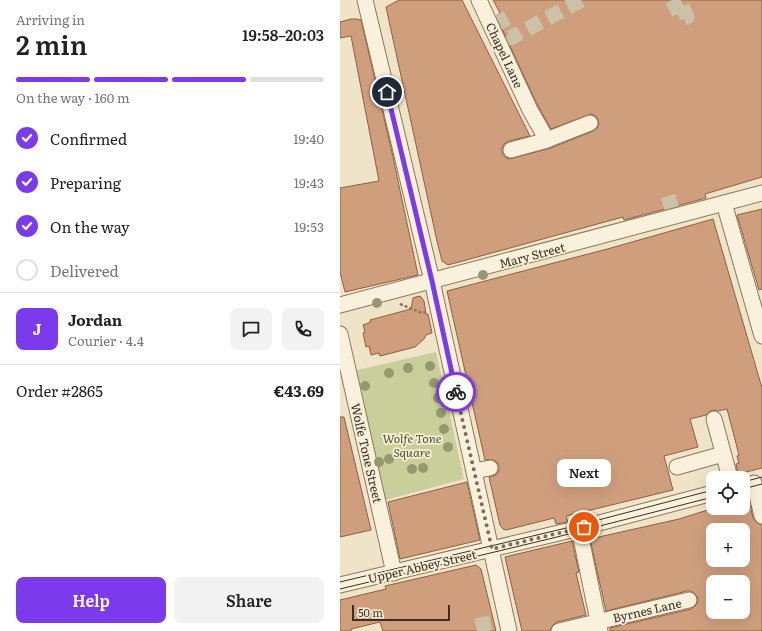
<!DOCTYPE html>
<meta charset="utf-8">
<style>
:root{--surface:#fff;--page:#f2f2f2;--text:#222;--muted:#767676;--line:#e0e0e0;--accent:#7c3aed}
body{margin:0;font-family:Literata,serif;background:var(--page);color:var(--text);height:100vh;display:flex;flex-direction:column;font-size:15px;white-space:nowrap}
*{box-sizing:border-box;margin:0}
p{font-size:13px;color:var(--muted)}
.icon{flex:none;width:22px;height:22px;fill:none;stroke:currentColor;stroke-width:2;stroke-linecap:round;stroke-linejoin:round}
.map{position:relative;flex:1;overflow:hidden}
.panel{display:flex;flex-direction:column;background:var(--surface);width:340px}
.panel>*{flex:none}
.tools{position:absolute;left:366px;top:471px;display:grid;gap:8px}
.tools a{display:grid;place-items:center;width:44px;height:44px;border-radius:8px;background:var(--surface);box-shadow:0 4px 16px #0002;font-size:20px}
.scale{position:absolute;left:12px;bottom:10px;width:98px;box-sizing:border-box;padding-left:4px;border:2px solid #3d2e20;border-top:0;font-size:11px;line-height:14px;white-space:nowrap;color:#3d2e20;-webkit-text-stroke:3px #f7eed8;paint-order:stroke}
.pin{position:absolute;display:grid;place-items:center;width:34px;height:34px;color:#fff;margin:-17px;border:2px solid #fff;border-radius:50%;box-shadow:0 1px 4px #0007}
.courier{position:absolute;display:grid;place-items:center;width:40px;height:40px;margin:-20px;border:3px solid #7c3aed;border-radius:50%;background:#fff;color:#222;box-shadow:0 1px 5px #0007}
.bubble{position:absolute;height:28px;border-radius:8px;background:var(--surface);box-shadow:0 4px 16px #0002;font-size:13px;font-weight:600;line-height:28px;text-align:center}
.summary em{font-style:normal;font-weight:600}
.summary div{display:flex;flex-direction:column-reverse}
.summary{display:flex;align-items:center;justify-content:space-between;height:68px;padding:0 16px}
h1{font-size:26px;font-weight:600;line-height:30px}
.bar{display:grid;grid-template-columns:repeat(4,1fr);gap:6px 4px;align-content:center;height:48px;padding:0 16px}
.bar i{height:5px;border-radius:3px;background:var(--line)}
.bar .selected{background:var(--accent)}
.bar p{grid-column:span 4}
.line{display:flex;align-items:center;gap:10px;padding:0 16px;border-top:1px solid var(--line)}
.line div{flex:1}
.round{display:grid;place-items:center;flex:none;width:42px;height:42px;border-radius:8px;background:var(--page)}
ol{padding:0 16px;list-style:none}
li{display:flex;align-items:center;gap:12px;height:44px}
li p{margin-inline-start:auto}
li .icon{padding:4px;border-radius:50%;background:var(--accent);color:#fff;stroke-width:4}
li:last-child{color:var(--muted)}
li i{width:22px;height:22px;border:2px solid var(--line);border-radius:50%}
.cta{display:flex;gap:8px;margin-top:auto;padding:8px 16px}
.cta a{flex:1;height:46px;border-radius:8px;background:var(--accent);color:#fff;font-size:16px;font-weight:600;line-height:46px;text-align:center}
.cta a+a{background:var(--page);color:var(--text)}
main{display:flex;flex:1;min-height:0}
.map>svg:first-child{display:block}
.green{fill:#c9cf9b}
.building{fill:#cf9f7d;stroke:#8d5f41;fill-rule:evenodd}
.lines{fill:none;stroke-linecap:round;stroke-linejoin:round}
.minor-tunnel{stroke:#ccc0a6;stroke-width:15;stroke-dasharray:15 8;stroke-linecap:butt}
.minor-casing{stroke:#8d765c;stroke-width:17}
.path{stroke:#8d765c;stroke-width:2.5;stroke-dasharray:3 2;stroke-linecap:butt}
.minor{stroke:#faf1dc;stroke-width:15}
.tram{stroke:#3d2e20;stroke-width:1}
.tree{fill:#96986f}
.done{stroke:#7c6e5b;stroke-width:4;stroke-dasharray:0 7.2}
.route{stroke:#7c3aed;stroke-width:5}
.labels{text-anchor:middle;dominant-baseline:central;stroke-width:3.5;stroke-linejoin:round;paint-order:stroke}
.street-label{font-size:12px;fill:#3d2e20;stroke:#f7eed8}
.park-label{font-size:12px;font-style:italic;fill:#4d5a26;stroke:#f7eed8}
</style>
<main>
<section class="panel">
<div class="summary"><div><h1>2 min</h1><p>Arriving in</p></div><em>19:58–20:03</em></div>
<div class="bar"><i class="selected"></i><i class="selected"></i><i class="selected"></i><i></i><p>On the way · 160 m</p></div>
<ol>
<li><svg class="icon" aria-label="check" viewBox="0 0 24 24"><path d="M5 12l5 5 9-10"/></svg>Confirmed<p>19:40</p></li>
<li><svg class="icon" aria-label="check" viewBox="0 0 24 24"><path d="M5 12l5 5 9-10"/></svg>Preparing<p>19:43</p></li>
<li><svg class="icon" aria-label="check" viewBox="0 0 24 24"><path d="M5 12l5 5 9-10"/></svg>On the way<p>19:53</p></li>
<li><i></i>Delivered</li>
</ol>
<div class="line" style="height:72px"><b class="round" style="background:var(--accent);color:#fff">J</b><div><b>Jordan</b><p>Courier · 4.4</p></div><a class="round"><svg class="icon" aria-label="chat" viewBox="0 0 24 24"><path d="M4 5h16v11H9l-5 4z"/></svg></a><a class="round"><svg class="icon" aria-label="phone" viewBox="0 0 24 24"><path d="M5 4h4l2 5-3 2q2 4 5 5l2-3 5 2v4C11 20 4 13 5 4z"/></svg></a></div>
<div class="line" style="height:52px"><div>Order #2865</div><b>€43.69</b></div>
<div class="cta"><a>Help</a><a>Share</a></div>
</section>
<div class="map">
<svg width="422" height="631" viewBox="0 0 422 631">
<rect width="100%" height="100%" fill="#f0e4c8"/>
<path class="green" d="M96,352L124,479L42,501L13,371Z"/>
<g class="building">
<path d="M59,0H122L190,136L169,141L164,144L162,148V153L165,157L169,159L211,148L253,131L257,128L259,124L258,120L256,116L251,114L211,129L196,102L156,16L160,13L153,0H422V177L365,194L366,198L284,220L283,217L108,265L102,261L97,241L46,7Z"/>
<path d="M11,19H16L21,20L51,148L78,275L5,292L0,272V188L39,181L11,36L0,38V22Z"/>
<path d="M422,209V289L419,290L397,215Z"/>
<path d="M373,219L422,388V468L398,474L396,464L399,463L397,456L399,455L387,409L378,411L372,410L366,415L350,419L358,447L324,456L333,490L226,516L228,522L216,524L214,518L166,530L163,529L160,525L149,477L156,475L159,471V466L157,462L153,460H145L107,291L271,248Z"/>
<path d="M79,296L81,297L84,301L86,314H88L92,333L86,335L84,339L75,347L40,356L39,353L31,355L29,346L26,347L23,333L25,332L23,325L31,322L30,320L71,309L73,298Z"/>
<path d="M0,417H4L31,530L0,537Z"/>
<path d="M127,482L140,540L60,559L48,502Z"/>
<path d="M408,496L413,518L416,522L422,525V631H270V628L351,609L355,606L357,603L358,598L355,594L351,591H347L266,611L250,539L339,519L374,508H403V497ZM373,530H403V560H373ZM373,582H403V612H373Z"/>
<path d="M232,541L239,572L236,573L246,615L217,622L213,625L210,631H182L165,557Z"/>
<path d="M136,565L141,569L156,631H43L40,622L11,629V631H0V600L46,589L45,586Z"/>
</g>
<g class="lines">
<g class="minor-tunnel">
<path d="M332,0L341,17L343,19L347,17L339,0"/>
<path d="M157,15L170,38L242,0"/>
<path d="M328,196L332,209"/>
<path d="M136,626L154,622"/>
</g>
<defs>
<g id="minor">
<path d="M25,0L92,281L169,631"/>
<path d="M139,0L190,110L207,140"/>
<path d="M171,150L204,141L250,123"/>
<path d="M384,203L422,336"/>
<path d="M0,305L422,193"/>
<path d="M0,334L54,573"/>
<path d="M374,419L390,478"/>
<path d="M337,467L383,454"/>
<path d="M134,471L150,468"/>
<path d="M414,483L422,516"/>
<path d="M239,528L260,631"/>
<path d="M0,585L244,527L373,493"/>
<path d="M219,631L349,600"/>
</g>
</defs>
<use href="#minor" class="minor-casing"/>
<path class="path" d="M60,304L82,313L85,312"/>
<use href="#minor" class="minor"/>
<g class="tram">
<path d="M403,482L422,477"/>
<path d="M403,489L422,484"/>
<path d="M0,582L243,524L373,490"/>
<path d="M0,589L213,538L373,497"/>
</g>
</g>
<g class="tree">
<circle cx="143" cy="275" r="5"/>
<circle cx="37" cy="303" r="5"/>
<circle cx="90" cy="366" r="5"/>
<circle cx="68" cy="368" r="5"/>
<circle cx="49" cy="373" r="5"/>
<circle cx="94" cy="383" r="5"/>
<circle cx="25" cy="386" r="5"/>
<circle cx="98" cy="398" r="5"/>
<circle cx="101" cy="413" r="5"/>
<circle cx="104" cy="429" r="5"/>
<circle cx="108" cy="447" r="5"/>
<circle cx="49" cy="459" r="5"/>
<circle cx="39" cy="462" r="5"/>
<circle cx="83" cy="468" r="5"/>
<circle cx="72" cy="469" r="5"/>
</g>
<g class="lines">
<path class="done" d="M116,392L152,549L244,527"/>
<path class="route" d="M47,92L92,281L116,392"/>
</g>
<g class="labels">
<g class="street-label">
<text transform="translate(165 55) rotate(65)">Chapel Lane</text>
<text transform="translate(192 255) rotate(-15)">Mary Street</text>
<text transform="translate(27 453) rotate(77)">Wolfe Tone Street</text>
<text transform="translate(82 566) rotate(-13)">Upper Abbey Street</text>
<text transform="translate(307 610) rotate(-13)">Byrnes Lane</text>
</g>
<g class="park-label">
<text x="72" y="438">Wolfe Tone<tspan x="72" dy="14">Square</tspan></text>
</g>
</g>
</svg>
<div class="tools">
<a><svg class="icon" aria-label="locate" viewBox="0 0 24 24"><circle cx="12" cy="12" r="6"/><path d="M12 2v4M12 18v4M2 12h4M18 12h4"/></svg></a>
<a>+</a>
<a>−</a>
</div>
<div class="scale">50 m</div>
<div class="pin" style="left:244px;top:527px;background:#ea580c"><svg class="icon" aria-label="bag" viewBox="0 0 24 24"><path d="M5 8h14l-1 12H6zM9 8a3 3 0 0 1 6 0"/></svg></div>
<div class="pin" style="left:47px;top:92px;background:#1f2937"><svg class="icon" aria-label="home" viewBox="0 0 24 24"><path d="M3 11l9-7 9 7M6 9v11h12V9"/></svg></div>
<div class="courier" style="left:116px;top:392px"><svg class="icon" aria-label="bike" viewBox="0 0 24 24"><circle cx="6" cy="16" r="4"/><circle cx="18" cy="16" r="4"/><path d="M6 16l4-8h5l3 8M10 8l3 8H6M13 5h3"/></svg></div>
<div class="bubble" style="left:217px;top:459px;width:54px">Next</div>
</div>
</main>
